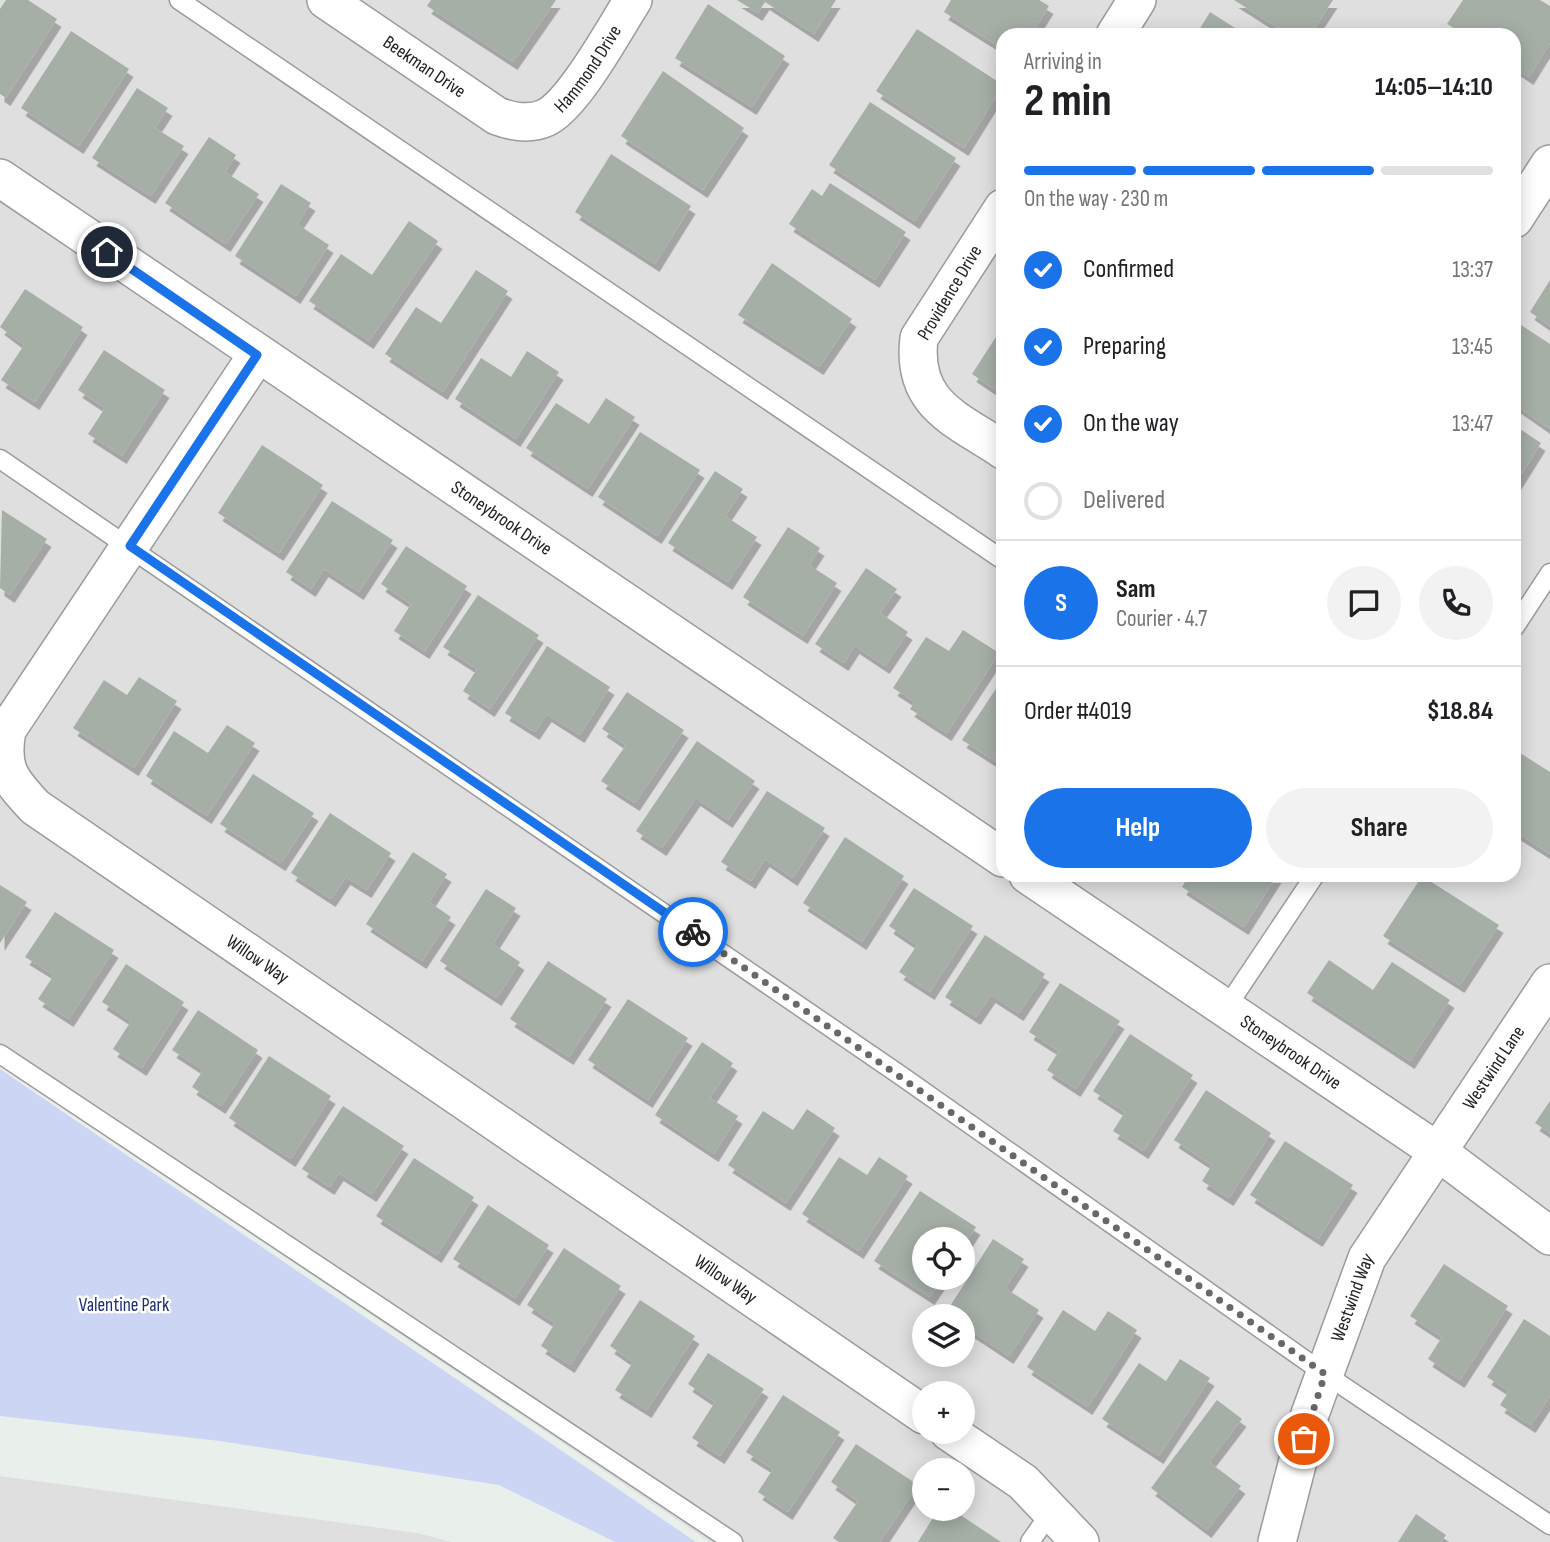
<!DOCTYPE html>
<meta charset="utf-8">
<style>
:root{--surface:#fff;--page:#f2f2f2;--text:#202124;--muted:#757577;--line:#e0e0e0;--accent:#1a73e8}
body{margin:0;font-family:"Sofia Sans Condensed",sans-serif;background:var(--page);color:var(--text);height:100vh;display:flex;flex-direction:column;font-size:26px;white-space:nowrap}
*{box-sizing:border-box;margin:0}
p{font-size:23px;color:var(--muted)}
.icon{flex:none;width:38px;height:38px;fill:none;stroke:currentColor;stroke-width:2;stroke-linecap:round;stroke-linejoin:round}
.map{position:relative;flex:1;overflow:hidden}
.details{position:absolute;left:996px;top:28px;width:525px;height:854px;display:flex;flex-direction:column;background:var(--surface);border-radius:21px;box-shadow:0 4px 18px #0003}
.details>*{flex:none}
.tools{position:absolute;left:912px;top:1227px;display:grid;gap:14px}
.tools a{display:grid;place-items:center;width:63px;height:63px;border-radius:50%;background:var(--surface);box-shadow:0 4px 18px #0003;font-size:35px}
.pin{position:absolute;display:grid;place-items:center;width:60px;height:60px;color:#fff;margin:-30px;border:4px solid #fff;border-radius:50%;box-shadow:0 2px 7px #0007}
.courier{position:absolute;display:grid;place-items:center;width:70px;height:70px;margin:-35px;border:5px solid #1a73e8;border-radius:50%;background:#fff;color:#222;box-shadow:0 2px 9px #0007}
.summary em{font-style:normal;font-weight:700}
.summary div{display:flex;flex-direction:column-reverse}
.summary{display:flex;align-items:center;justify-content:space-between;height:119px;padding:0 28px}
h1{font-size:46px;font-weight:700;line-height:52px}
.bar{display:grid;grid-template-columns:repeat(4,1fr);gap:10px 7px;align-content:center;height:84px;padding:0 28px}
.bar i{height:9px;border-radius:5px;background:var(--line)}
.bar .active{background:var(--accent)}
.bar p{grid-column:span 4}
.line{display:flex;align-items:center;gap:18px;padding:0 28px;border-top:2px solid var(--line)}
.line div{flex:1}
.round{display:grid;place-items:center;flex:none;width:74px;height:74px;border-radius:37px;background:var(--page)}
ol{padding:0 28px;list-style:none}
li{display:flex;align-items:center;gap:21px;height:77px}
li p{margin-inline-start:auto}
li .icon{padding:7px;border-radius:50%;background:var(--accent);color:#fff;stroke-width:4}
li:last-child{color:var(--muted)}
li i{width:38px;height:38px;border:4px solid var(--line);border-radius:50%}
.button{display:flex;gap:14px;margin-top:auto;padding:14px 28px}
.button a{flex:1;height:80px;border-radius:42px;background:var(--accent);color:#fff;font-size:28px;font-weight:700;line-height:80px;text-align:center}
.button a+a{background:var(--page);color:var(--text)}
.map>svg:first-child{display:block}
.residential{fill:#dfdfdf;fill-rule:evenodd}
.park{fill:#cdd5f4}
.building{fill:#a5afa6;filter:url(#shadow)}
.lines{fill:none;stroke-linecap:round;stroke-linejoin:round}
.lane-casing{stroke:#9b9b9b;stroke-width:21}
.street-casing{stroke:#9b9b9b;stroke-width:40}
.lane{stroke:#fff;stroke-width:18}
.street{stroke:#fff;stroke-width:37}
.done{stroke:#676968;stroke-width:7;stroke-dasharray:0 12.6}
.route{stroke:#1a73e8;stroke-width:9}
.labels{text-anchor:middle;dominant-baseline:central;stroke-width:5;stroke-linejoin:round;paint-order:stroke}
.street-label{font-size:19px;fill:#212121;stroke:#fff}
.park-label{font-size:19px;fill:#1b2c74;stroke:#fff}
</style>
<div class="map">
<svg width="1550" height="1542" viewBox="0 0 1550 1542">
<defs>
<filter id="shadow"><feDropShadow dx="4.5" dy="8" stdDeviation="0" flood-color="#0004"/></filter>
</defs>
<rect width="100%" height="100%" fill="#e9f0ec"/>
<g class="residential">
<path d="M0,0H1550V1542H710L0,1066ZM1003,35H1514V875H1003ZM924,1239H962V1278H924ZM924,1316H962V1354H924ZM924,1393H962V1432H924ZM924,1470H962V1508H924Z"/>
<path d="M0,1476L417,1533L452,1542H0Z"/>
</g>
<path class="park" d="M0,1069L696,1542H615L499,1485L220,1441L0,1416Z"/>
<g class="building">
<path d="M6,0H28L57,19L6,98L0,94V9Z"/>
<path d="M431,0H556L513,62L427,6Z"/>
<path d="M737,0H836L814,34L765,2L758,13Z"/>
<path d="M951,0H1039L1049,6L1031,35H1003V49L944,12Z"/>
<path d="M1234,0H1333L1310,35H1289Z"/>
<path d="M1463,0H1540L1550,6V43L1529,77L1514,67V35H1465L1447,24Z"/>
<path d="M708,4L785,56L752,107L675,58Z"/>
<path d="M1210,12L1246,35H1196Z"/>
<path d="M917,29L1003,85L964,148L876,91Z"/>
<path d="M71,31L129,69L79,146L21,108Z"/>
<path d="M663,71L744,128L703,190L621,136Z"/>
<path d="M137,88L168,108L155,128L184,146L151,196L92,158Z"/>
<path d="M870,102L956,158L915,221L829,165Z"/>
<path d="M209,137L236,155L225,172L259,194L226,244L165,203Z"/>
<path d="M611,154L691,206L655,264L575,212Z"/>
<path d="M830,183L906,232L875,280L789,224L812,189L822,196Z"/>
<path d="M281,184L311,203L297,224L329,245L296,296L235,256Z"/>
<path d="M409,221L438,241L369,341L309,301L341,254L372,275Z"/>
<path d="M772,263L852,319L819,367L738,315Z"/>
<path d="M476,270L508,291L443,392L385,354L416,307L441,323Z"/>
<path d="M1550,280V326L1530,312Z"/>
<path d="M25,289L83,327L35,402L1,380L24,345L0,327Z"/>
<path d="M1521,325L1550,344V429L1514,404V337Z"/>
<path d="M1003,326V395L972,374Z"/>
<path d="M104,350L165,390L122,456L88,434L105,408L78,390Z"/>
<path d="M527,351L559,372L516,439L455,399L481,358L511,377Z"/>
<path d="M606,398L635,417L588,489L526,448L556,403L589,424Z"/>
<path d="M1514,425L1541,443L1514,486Z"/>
<path d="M640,432L700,470L657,536L598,497Z"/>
<path d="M262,445L323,485L279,553L218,513Z"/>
<path d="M715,471L743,489L725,516L757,537L728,582L668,543Z"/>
<path d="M332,501L393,540L359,592L324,569L311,589L286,572Z"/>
<path d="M2,510L47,539L10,595L0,588Z"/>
<path d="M788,527L820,548L809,565L837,583L803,636L743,597Z"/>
<path d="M406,546L467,586L425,651L394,631L411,604L381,584Z"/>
<path d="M866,568L897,589L880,613L908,632L885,666L855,646L844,663L815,644Z"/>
<path d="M478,595L539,635L490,709L463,691L477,669L443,647Z"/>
<path d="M963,630L999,653L947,733L910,709L915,702L893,688L926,637L949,651Z"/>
<path d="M547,646L610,687L580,735L547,714L535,732L505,713Z"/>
<path d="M139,677L177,701L134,768L73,728L104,680L127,695Z"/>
<path d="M1003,678V766L962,740Z"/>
<path d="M627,692L684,730L635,803L601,781L626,745L602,729Z"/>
<path d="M227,725L255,743L207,816L146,776L174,731L208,753Z"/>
<path d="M697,741L755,781L728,820L696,798L662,848L636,831Z"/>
<path d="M1517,751L1550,772V854L1514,831V755Z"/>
<path d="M253,774L314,813L281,863L220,824Z"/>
<path d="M767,791L825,828L793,878L765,859L751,881L721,862Z"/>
<path d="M330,813L391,853L367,890L346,877L331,899L291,873Z"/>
<path d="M845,837L904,876L862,942L803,903Z"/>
<path d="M413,852L447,874L429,902L451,917L422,961L366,924Z"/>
<path d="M1189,875H1277L1244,927L1182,887Z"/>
<path d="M1422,876L1499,925L1460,985L1383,936Z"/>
<path d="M0,885L27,902L0,943Z"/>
<path d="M914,888L973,926L930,992L899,972L917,945L889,926Z"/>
<path d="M486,889L516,908L493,944L520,962L497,998L440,961Z"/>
<path d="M55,912L114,950L69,1019L38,999L54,975L25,957Z"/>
<path d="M985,935L1045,974L1019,1013L991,995L976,1017L945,997Z"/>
<path d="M1329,960L1373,990L1392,962L1450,1000L1410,1061L1307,993Z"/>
<path d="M548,961L607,999L569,1057L510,1019Z"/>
<path d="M126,964L184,1002L142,1068L113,1049L131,1021L102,1002Z"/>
<path d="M1060,983L1120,1021L1076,1089L1047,1070L1059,1051L1029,1032Z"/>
<path d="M628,999L688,1038L648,1100L588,1060Z"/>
<path d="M198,1010L258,1050L221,1106L192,1087L203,1070L172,1050Z"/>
<path d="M1130,1034L1193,1075L1144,1151L1113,1131L1125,1112L1093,1091Z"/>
<path d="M702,1042L733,1063L710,1098L738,1116L714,1154L655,1115Z"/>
<path d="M269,1056L331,1096L291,1159L229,1118Z"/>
<path d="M1206,1090L1271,1133L1229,1198L1202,1181L1212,1165L1174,1140Z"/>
<path d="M1550,1101V1133L1535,1123Z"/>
<path d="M343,1106L404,1146L372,1194L339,1173L330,1187L302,1169Z"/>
<path d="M807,1109L835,1128L786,1203L728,1165L763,1111L793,1130Z"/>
<path d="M1285,1141L1353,1185L1318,1239L1250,1195Z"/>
<path d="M839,1157L867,1175L879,1157L908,1176L859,1251L802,1214Z"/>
<path d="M414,1158L474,1197L437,1255L376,1216Z"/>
<path d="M920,1191L976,1227L962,1248V1239H924V1278H943L930,1297L874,1261Z"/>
<path d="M488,1205L549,1245L515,1298L453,1259Z"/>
<path d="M993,1239L1024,1259L1005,1288L1039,1310L1009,1356L962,1325V1316L945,1314Z"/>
<path d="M564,1248L621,1286L570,1365L541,1346L555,1323L527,1305Z"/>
<path d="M1444,1264L1508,1306L1460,1380L1428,1359L1442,1337L1410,1316Z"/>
<path d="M640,1300L695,1336L647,1410L615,1390L633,1362L610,1346Z"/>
<path d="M1063,1310L1095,1331L1108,1311L1137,1330L1088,1407L1027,1367Z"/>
<path d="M1524,1319L1550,1336V1396L1531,1425L1500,1405L1509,1391L1487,1377Z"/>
<path d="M708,1353L764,1389L720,1456L692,1438L715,1402L688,1384Z"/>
<path d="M1180,1359L1210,1378L1159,1456L1102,1419L1139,1363L1166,1381Z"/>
<path d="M783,1395L840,1432L788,1512L758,1492L773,1469L746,1452Z"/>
<path d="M1217,1400L1242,1419L1209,1462L1241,1486L1207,1530L1151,1488Z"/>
<path d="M856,1444L918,1485L880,1542H839L833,1538L858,1501L831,1482Z"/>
<path d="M939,1508H950L1001,1542H918Z"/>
<path d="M1416,1514L1446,1535L1441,1542H1398Z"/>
</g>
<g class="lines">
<defs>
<g id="lane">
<path d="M179,0L1003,560"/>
<path d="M0,459L900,1075L1325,1374L1550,1525"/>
<path d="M1514,628L1550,573"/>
<path d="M1226,1008L1315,875"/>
<path d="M0,1054L733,1542"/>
<path d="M1030,1542L1051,1512"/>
</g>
<g id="street">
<path id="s1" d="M326,0L497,116C513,122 529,125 545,118C573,106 615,28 633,0"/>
<path d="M1115,35L1137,0"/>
<path id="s2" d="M0,178L1003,858"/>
<path d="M1003,208L919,338C911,404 955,418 1003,450"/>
<path d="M1514,219L1550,164"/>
<path id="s3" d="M257,355L7,730C0,769 10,780 35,807L924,1415"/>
<path id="s4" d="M1028,875L1437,1151L1550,1236"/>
<path d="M949,1432L1023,1482L1080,1542"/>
<path id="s5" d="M1277,1542L1310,1414L1367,1258L1550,983"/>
</g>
</defs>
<use href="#lane" class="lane-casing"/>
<use href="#street" class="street-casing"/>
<use href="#lane" class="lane"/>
<use href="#street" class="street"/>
</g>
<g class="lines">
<path class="done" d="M693,932L1325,1374L1304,1439"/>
<path class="route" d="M107,252L257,355L130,546L693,932"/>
</g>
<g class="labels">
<g class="street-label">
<text stroke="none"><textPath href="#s1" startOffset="119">Beekman Drive</textPath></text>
<text stroke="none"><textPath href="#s1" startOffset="322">Hammond Drive</textPath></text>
<text transform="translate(950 293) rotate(-59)">Providence Drive</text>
<text stroke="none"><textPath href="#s2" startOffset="606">Stoneybrook Drive</textPath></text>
<text stroke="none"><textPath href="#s3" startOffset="807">Willow Way</textPath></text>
<text stroke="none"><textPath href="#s4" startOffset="317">Stoneybrook Drive</textPath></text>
<text stroke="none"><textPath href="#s5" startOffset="527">Westwind Lane</textPath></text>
<text stroke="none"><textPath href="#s3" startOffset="1374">Willow Way</textPath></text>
<text stroke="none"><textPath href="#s5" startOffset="256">Westwind Way</textPath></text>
</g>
<g class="park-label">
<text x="124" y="1305">Valentine Park</text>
</g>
</g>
</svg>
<div class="tools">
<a><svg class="icon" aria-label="locate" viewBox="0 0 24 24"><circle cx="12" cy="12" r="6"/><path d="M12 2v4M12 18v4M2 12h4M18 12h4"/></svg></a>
<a><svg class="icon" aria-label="layers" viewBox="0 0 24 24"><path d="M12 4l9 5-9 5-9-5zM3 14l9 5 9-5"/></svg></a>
<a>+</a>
<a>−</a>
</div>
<div class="pin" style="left:1304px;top:1439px;background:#ea580c"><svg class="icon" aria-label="bag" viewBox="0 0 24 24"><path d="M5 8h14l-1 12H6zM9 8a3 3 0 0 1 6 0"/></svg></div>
<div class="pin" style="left:107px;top:252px;background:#1f2937"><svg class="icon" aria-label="home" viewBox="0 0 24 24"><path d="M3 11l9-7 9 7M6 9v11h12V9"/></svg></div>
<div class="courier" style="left:693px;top:932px"><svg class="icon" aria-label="bike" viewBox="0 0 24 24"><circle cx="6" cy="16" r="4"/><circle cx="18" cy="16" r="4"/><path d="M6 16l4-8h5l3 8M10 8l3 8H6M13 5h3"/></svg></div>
<section class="details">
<div class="summary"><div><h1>2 min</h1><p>Arriving in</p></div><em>14:05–14:10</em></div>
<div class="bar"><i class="active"></i><i class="active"></i><i class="active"></i><i></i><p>On the way · 230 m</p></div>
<ol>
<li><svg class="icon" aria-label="check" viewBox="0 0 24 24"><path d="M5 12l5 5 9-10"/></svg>Confirmed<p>13:37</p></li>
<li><svg class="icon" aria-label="check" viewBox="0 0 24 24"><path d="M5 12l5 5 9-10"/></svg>Preparing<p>13:45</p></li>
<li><svg class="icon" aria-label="check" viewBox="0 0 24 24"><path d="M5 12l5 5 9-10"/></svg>On the way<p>13:47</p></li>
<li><i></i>Delivered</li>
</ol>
<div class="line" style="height:126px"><b class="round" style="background:var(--accent);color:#fff">S</b><div><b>Sam</b><p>Courier · 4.7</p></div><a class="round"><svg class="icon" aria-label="chat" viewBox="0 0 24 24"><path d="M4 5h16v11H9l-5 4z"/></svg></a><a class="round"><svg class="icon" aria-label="phone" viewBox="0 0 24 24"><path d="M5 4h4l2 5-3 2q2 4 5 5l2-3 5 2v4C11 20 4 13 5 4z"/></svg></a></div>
<div class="line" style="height:91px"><div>Order #4019</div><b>$18.84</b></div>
<div class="button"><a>Help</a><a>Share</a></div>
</section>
</div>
